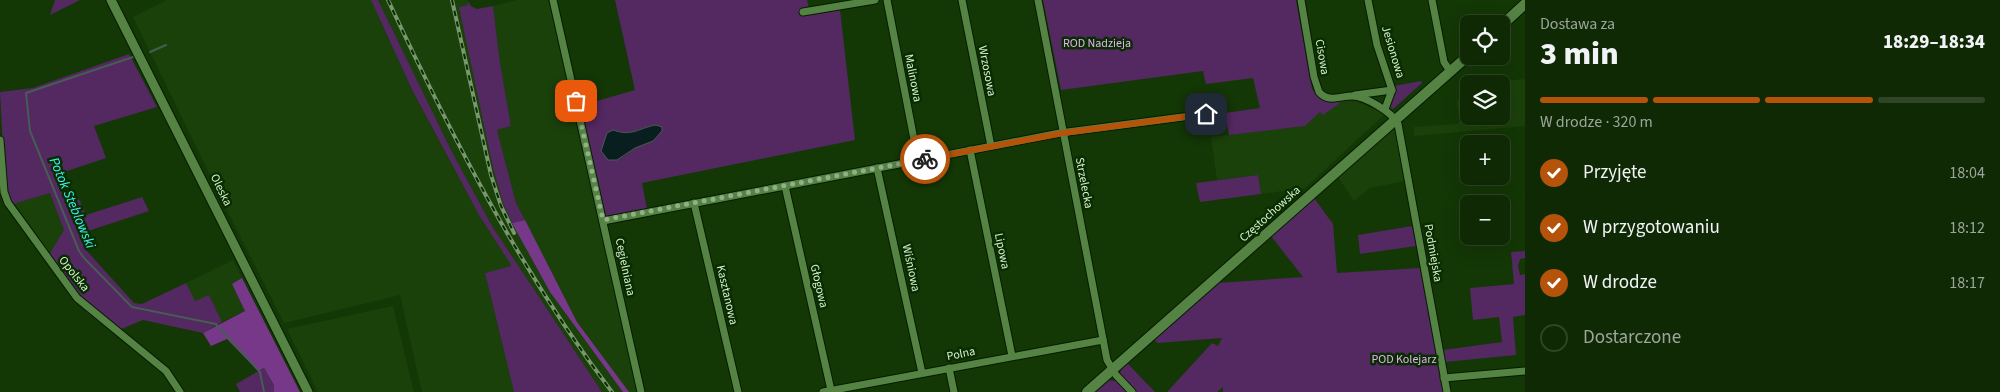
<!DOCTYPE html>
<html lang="pl">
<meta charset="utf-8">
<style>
:root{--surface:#0f2904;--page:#1d3513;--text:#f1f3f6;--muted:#9ba69a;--line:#2f4526;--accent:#b45309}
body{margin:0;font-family:"Source Sans 3",sans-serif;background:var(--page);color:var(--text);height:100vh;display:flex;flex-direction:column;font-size:19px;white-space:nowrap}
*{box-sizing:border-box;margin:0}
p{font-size:16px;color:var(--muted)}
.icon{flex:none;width:28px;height:28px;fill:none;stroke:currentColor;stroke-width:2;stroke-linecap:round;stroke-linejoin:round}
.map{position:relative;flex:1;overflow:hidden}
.panel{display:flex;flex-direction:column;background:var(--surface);width:475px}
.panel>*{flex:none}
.buttons{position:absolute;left:1460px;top:15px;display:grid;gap:10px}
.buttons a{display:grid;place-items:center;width:50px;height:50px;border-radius:8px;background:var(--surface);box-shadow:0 5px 20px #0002,0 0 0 1px var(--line);font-size:25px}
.pin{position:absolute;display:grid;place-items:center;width:42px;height:42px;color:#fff;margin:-21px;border-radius:10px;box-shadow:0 2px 8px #0006}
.courier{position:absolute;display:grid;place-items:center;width:50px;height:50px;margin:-25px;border:4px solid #b45309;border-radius:50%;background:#fff;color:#222;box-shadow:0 1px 6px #0007}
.head em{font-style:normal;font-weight:800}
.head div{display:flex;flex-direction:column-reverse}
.head{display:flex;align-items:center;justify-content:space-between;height:85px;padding:0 15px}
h1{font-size:32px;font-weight:800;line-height:38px}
.bar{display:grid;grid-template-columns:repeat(4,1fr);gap:8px 5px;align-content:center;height:60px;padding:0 15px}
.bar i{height:6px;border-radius:4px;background:var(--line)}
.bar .on{background:var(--accent)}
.bar p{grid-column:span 4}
ol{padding:0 15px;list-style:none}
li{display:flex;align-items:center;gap:15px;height:55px}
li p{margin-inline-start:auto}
li .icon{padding:5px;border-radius:50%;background:var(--accent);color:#fff;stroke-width:4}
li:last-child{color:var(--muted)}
li i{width:28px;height:28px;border:2px solid var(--line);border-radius:50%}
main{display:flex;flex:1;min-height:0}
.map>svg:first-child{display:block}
.built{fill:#1b410b;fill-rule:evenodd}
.green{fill:#542861;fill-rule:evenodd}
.forest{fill:#78388a}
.water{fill:#081e1f;stroke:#465d54}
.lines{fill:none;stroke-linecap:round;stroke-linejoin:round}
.stream{stroke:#465d54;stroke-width:2}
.minor-casing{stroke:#051c00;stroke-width:9}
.tertiary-casing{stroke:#051c00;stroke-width:11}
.secondary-casing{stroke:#051c00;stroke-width:12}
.minor{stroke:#548344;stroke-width:7}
.tertiary{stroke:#548344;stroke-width:9}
.secondary{stroke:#548344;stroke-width:10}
.rail-casing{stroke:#78976d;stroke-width:4}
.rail{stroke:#092d00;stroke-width:2;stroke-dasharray:5.5;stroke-linecap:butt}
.done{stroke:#92b088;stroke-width:5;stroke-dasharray:0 9}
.route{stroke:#b45309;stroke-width:6}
.labels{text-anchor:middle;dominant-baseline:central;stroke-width:5;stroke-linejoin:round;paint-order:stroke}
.park-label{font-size:12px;fill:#e4b2f2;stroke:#092d00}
.street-label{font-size:12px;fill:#d6f1ce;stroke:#092d00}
.water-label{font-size:14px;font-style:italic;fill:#40f3f9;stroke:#092d00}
</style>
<main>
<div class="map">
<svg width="1525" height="392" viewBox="0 0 1525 392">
<rect width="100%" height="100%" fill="#143706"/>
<g class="built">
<path d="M167,0H371L412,91L479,215L511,265L512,266L485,273L514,392H422L400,295L284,323L224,204L133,17Z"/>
<path d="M378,0H467L468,5L460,7L493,168L503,203L535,266L550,292L623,392H602L492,226L452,152Z"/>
<path d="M517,0H545L550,2L637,392H629L577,322L516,203L497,130L511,126L500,63L493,6Z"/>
<path d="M1525,79V126L1414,136V127L1457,124L1460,121L1457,103L1466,84ZM1469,84H1501V116H1469Z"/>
<path d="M1354,100L1385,114L1305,188L1261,194L1258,175L1217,180L1211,137L1305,126L1320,112L1341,102Z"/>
<path d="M1392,128L1396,131L1404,181L1370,188L1354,201L1338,177Z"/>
<path d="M50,193L65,230L49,255L13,204Z"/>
<path d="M233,260L242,278L232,284L245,311L222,322L209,295L195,302L186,283Z"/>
<path d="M393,306L414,392H318L287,329Z"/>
</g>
<g class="green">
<path d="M55,0H80L50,15Z"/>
<path d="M371,0H378L452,152L492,226L602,392H514L485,273L511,266V265L479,215L412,90Z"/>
<path d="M467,0L471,6L477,9L493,6L500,63L511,126L497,130L516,203L525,220L512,223L503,203L493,168L459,7L468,5Z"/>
<path d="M615,0H807L810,13L840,10L855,140L642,183L647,209L605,217L580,106L635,90ZM656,125L662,130L653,141L635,148L623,157L606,137L607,133L613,130C633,137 638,128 656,125Z"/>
<path d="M1043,0H1296L1312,89C1323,105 1338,99 1354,100L1341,102L1323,115L1320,112L1305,126L1229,135L1225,113L1260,108L1253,78L1206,84L1203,71L1061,90Z"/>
<path d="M129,54L157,107L94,126L106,158L55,175L66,202L79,199L86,215L142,197L149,211L79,234L86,250L134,303L142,304L186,283L195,301L209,295L222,322L203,333L143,320L119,330L93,309L75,291L49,255L64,230L50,193L13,204L5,187L0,92L33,88Z"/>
<path d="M1421,81L1422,83L1393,109L1390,108L1395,94L1394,86Z"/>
<path d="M1258,175L1261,194L1200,202L1196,183Z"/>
<path d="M1314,198L1333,224L1337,273L1420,268L1443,392H1223V387L1217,392H1167L1212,343L1218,346L1222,338L1158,343L1155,341L1156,336L1217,283L1303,277L1271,236Z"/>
<path d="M1412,226L1416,246L1360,254L1358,235Z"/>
<path d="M1525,251V258L1520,259L1518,266L1520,275L1525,274V315L1513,317L1516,355L1445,362L1443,350L1502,342L1499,317L1473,320L1470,288L1514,284L1511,252Z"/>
<path d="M1127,363L1155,392H1135L1120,377L1121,368Z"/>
<path d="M264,368L274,385V392H240L236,384Z"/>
<path d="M1106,380L1117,381L1128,392H1093Z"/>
</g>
<g class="forest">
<path d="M525,220L577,322L629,392H623L620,388L550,292L512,223Z"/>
<path d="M242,278L300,392H274V385L264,368L258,371L227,339L211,346L203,333L245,311L232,284Z"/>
</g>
<path class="water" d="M656,125L662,127V131L653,141L635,148L617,160H608L601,151L607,133L613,130C633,137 638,128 656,125Z"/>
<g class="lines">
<g class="stream">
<path d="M150,52L166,45"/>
<path d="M133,57L26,93L30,131L79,251L84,258L132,307L216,324L260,372L264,392"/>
</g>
<defs>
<g id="minor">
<path d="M553,0L641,392"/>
<path d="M887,0L918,160"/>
<path d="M962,0L991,146"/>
<path d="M1038,0L1107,360L1116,375L1132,392"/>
<path d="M1301,0L1314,77L1319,92C1328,103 1340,96 1352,96C1365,96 1392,112 1398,124L1447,392"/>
<path d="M1368,0L1377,45L1392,90L1385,109"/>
<path d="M1432,0L1444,62L1450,71"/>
<path d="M803,12L875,0"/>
<path d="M1355,95L1392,90"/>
<path d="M0,140L4,192L8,203L19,218L77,298L166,371L180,392"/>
<path d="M970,150L1012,356"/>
<path d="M877,168L922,373"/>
<path d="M785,186L831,390"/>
<path d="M694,203L738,392"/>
<path d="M603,221L1060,133L1206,114"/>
<path d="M949,368L954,392"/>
<path d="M1444,378L1525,371"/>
<path d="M823,392L1103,340"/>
</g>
<path id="tertiary" d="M111,0L308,392"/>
<g id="secondary">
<path d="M1501,26L1525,4"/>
<path d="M1087,392L1469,55"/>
</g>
</defs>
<use href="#minor" class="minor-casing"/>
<use href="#tertiary" class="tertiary-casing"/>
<use href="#secondary" class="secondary-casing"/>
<use href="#minor" class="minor"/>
<use href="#tertiary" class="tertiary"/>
<use href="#secondary" class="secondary"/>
<defs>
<g id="rail">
<path d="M388,0C452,137 520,271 612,392"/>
<path d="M452,0L491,175L501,206L514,233"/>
</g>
</defs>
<use href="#rail" class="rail-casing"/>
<use href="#rail" class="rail"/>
</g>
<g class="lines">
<path class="done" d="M576,101L603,220L925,159"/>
<path class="route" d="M925,159L1063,133L1206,114"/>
</g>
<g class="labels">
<g class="park-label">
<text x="1097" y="43">ROD Nadzieja</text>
<text x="1404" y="359">POD Kolejarz</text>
</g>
<g class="street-label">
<text transform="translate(1393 52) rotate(73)">Jesionowa</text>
<text transform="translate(1322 57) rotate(80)">Cisowa</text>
<text transform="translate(987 71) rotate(79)">Wrzosowa</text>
<text transform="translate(913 78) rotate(79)">Malinowa</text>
<text transform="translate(1084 183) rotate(79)">Strzelecka</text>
<text transform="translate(221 190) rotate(64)">Oleska</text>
<text transform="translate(1270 214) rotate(-42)">Częstochowska</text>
<text transform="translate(1002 251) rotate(78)">Lipowa</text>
<text transform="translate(1433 253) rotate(80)">Podmiejska</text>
<text transform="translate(625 267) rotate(78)">Cegielniana</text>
<text transform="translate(911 268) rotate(78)">Wiśniowa</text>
<text transform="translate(74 274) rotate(52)">Opolska</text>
<text transform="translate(819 286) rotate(77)">Głogowa</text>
<text transform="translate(727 295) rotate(77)">Kasztanowa</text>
<text transform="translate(961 354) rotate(-11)">Polna</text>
</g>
<g class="water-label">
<text transform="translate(72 203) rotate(67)">Potok Steblowski</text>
</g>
</g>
</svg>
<div class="buttons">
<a><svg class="icon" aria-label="locate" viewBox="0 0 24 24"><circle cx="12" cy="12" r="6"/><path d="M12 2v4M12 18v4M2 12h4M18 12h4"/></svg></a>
<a><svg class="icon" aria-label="layers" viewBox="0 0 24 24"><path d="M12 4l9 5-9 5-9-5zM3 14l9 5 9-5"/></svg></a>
<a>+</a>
<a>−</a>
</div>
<div class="pin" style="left:576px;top:101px;background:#ea580c"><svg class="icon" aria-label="bag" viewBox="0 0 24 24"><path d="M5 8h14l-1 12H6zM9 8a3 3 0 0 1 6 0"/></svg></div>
<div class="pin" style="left:1206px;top:114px;background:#1f2937"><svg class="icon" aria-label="home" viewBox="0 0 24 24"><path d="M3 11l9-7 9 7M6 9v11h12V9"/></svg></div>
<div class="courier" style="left:925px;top:159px"><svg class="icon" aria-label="bike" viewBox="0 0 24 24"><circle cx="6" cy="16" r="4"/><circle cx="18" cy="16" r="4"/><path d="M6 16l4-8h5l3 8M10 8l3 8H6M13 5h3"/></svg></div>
</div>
<section class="panel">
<div class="head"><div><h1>3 min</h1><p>Dostawa za</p></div><em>18:29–18:34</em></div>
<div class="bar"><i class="on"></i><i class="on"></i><i class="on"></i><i></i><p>W drodze · 320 m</p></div>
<ol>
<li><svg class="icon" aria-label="check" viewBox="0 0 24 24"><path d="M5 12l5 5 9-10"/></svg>Przyjęte<p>18:04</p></li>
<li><svg class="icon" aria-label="check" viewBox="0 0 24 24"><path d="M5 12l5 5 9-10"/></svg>W przygotowaniu<p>18:12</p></li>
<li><svg class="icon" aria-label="check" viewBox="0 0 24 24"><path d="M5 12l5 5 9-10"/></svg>W drodze<p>18:17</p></li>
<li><i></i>Dostarczone</li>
</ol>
</section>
</main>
